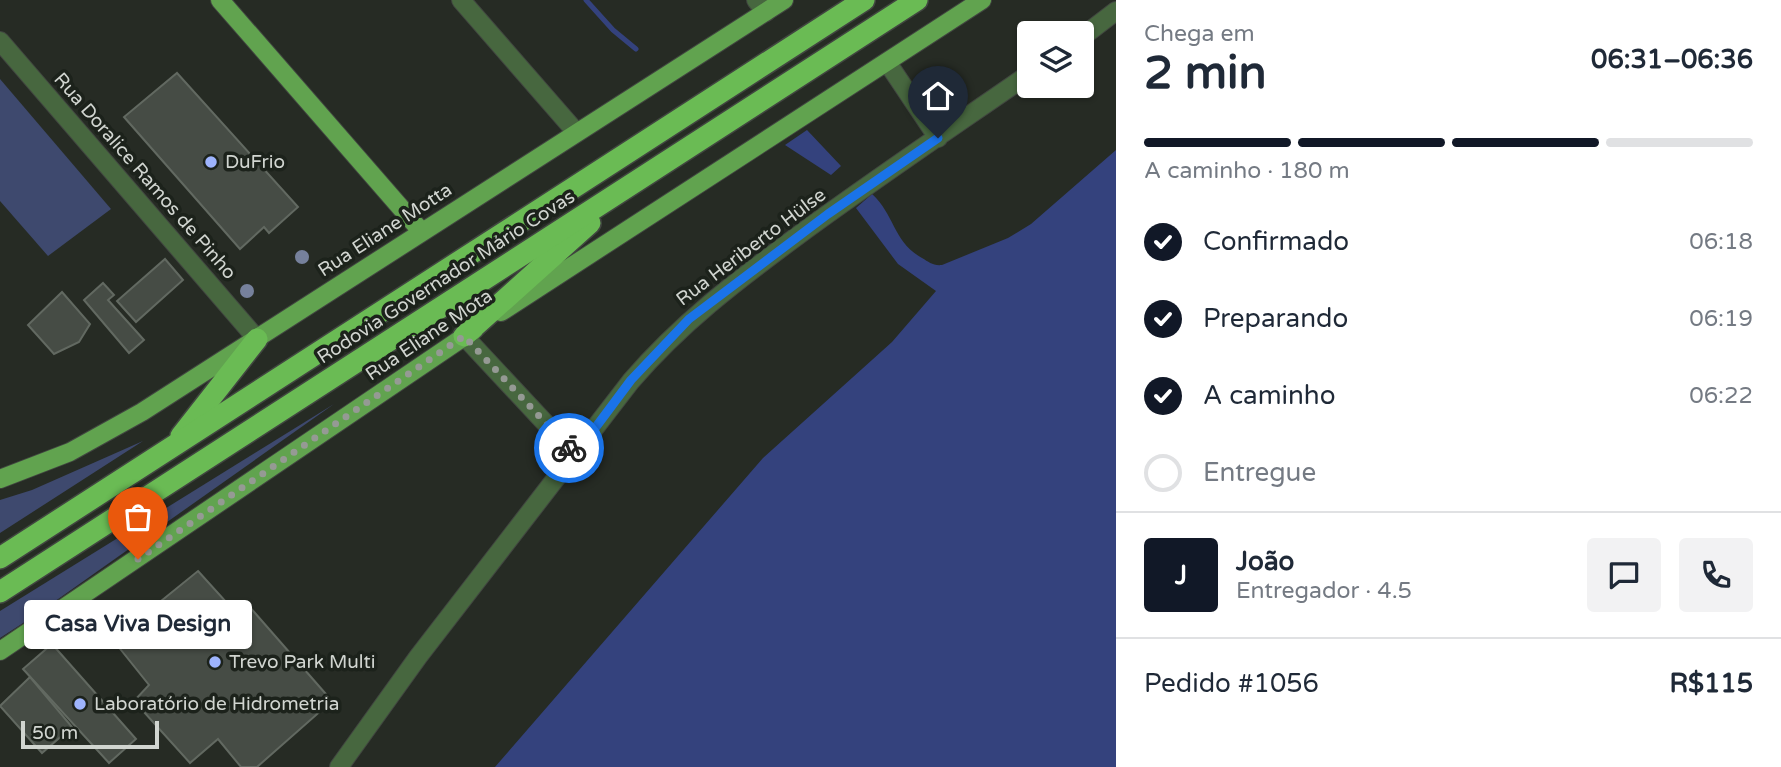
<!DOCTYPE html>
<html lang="pt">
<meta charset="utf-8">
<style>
:root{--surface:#fff;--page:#f2f2f3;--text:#1f2937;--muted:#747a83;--line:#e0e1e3;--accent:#111827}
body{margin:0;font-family:"Varela Round",sans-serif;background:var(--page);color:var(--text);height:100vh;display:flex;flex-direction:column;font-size:26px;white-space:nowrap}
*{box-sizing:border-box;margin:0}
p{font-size:23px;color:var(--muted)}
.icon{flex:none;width:38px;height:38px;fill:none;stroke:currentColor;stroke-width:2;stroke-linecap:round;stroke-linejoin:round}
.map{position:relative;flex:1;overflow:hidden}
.panel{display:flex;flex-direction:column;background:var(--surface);width:665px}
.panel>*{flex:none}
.controls{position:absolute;left:1017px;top:21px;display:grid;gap:14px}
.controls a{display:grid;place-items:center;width:77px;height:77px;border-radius:7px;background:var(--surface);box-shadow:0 2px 5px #0004;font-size:35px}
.scale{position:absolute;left:21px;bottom:18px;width:138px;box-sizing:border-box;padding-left:7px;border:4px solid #d1d5d0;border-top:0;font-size:19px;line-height:24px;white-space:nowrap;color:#d1d5d0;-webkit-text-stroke:5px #1c221b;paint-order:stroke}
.pin{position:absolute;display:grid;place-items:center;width:60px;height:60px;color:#fff;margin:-72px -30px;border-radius:50% 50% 50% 0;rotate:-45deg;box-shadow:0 0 7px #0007}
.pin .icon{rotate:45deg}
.courier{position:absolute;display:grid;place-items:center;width:70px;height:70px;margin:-35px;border:5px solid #1a73e8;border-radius:50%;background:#fff;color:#222;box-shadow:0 2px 9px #0007}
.bubble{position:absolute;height:49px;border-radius:7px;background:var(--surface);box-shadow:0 2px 5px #0004;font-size:23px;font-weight:800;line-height:49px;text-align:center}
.head em{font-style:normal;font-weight:800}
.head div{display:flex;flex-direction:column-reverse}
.head{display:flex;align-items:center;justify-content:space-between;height:119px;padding:0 28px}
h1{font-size:46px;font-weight:800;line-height:52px}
.bar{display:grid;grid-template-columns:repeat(4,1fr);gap:10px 7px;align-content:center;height:84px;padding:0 28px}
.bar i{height:9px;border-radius:5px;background:var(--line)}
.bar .current{background:var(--accent)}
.bar p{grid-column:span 4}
.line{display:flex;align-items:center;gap:18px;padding:0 28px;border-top:2px solid var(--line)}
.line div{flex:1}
.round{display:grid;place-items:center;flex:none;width:74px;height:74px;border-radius:7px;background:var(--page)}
ol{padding:0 28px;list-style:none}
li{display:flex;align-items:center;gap:21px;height:77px}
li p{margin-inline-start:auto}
li .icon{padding:7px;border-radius:50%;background:var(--accent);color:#fff;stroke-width:4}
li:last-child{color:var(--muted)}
li i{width:38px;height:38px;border:4px solid var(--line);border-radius:50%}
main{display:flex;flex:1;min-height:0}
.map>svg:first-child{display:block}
.green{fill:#3e496e}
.water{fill:#34427d}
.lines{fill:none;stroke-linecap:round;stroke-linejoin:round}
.stream{stroke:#34427d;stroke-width:5}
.building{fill:#464c45;stroke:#626961;stroke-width:2}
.minor-casing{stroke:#414640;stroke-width:20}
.major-casing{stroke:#414640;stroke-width:20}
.highway-casing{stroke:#414640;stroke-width:24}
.minor{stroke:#47673f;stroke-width:18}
.major{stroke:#61a34f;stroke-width:18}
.highway{stroke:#6abb54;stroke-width:21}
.tree{fill:#76819c}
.done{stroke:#959a94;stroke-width:7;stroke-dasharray:0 12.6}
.route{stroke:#1a73e8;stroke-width:9}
.poi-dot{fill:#9eb4fd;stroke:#1c221b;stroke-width:2.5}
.labels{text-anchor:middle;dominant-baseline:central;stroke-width:7;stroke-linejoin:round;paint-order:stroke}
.poi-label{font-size:19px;fill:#d1d5d0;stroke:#1c221b;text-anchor:start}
.street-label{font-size:19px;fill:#d1d5d0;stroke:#1c221b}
</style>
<main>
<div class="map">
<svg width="1116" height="767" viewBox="0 0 1116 767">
<rect width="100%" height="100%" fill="#262b24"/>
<g class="green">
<path d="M0,79L111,209L48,256L0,201Z"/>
<path d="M334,404L37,614L0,638V611Z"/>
<path d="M143,441L0,533V500L32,490Z"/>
</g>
<g class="water">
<path d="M807,130L841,166L831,175L785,145Z"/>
<path d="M1116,150V767H495L763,458L892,342L936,291L898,264L856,208L872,194C895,215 893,242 922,258C929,262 933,266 942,265L1008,238L1031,224Z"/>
</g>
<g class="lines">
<path class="stream" d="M586,0L613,30L636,49"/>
</g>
<g class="building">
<path d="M177,73L298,207L269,233L264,227L240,249L124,117Z"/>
<path d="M165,259L183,280L136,322L117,301Z"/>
<path d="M103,283L114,295L108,300L144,340L129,353L84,300Z"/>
<path d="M62,292L90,324L79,342L54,354L28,325Z"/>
<path d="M198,571L236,613L248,605L332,701L257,767H241L218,739L190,763L134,701L149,685L113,640Z"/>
<path d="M52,644L136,739L109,763L23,669Z"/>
<path d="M30,677L72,727L42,753L0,706Z"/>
</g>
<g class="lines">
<defs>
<g id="minor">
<path d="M461,0L576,132"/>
<path d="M756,0L766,12"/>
<path d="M1082,37L1116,11"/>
<path d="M0,41L257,339"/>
<path d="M887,62L938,138"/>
<path d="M464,336L575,455"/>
<path d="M339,767L418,657L631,381C681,323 735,282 796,237C872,181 951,128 1029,74"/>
</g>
<g id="major">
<path d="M220,0L421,231"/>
<path d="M501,312L982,0"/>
<path d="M0,479L70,452L142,412L784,0"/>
<path d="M0,651L474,330"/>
</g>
<g id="highway">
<path d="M464,336L590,223"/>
<path d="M181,436L257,339"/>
<path d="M0,558L864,0"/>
<path d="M0,592L917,0"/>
</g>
</defs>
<use href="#minor" class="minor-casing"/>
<use href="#major" class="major-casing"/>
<use href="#highway" class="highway-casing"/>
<use href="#minor" class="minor"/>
<use href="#major" class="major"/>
<use href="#highway" class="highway"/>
</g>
<g class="tree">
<circle cx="302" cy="257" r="7"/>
<circle cx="247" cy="291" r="7"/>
</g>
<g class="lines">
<path class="done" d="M138,559L464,336L569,448"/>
<path class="route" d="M569,448L575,455L631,380L689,319L828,214L938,138"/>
</g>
<g class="poi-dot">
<circle cx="211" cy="162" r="7"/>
<circle cx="215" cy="662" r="7"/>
<circle cx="80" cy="704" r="7"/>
</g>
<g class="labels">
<g class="poi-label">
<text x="225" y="162">DuFrio</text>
<text x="229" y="662">Trevo Park Multi</text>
<text x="94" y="704">Laboratório de Hidrometria</text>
</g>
<g class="street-label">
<text transform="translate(145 176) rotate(49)">Rua Doralice Ramos de Pinho</text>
<text transform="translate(385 230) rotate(-33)">Rua Eliane Motta</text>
<text transform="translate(751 247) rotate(-37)">Rua Heriberto Hülse</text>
<text transform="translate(446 277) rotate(-33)">Rodovia Governador Mário Covas</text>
<text transform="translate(429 335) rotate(-34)">Rua Eliane Mota</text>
</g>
</g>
</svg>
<div class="controls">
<a><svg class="icon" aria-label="layers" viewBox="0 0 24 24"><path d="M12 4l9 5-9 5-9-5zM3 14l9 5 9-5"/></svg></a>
</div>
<div class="scale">50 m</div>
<div class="pin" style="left:138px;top:559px;background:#ea580c"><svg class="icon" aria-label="bag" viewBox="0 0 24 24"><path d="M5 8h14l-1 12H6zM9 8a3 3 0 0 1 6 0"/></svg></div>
<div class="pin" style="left:938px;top:138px;background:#1f2937"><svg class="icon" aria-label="home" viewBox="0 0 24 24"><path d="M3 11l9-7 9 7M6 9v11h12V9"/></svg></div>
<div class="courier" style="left:569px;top:448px"><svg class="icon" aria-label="bike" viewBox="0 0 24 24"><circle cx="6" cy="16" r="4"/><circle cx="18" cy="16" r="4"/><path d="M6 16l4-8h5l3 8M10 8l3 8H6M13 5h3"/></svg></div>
<div class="bubble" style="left:24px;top:600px;width:228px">Casa Viva Design</div>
</div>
<section class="panel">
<div class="head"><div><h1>2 min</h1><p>Chega em</p></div><em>06:31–06:36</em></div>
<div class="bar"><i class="current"></i><i class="current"></i><i class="current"></i><i></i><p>A caminho · 180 m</p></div>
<ol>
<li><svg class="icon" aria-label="check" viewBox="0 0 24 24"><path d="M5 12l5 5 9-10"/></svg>Confirmado<p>06:18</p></li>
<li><svg class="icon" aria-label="check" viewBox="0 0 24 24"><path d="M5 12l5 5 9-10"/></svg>Preparando<p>06:19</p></li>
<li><svg class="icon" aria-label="check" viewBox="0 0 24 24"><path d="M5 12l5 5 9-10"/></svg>A caminho<p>06:22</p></li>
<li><i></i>Entregue</li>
</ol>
<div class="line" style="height:126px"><b class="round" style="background:var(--accent);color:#fff">J</b><div><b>João</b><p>Entregador · 4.5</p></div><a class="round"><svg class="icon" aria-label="chat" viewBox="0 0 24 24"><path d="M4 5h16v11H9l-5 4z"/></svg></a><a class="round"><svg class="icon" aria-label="phone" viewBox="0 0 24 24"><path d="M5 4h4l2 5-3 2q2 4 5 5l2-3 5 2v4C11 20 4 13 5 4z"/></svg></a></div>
<div class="line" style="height:91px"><div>Pedido #1056</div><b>R$115</b></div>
</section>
</main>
